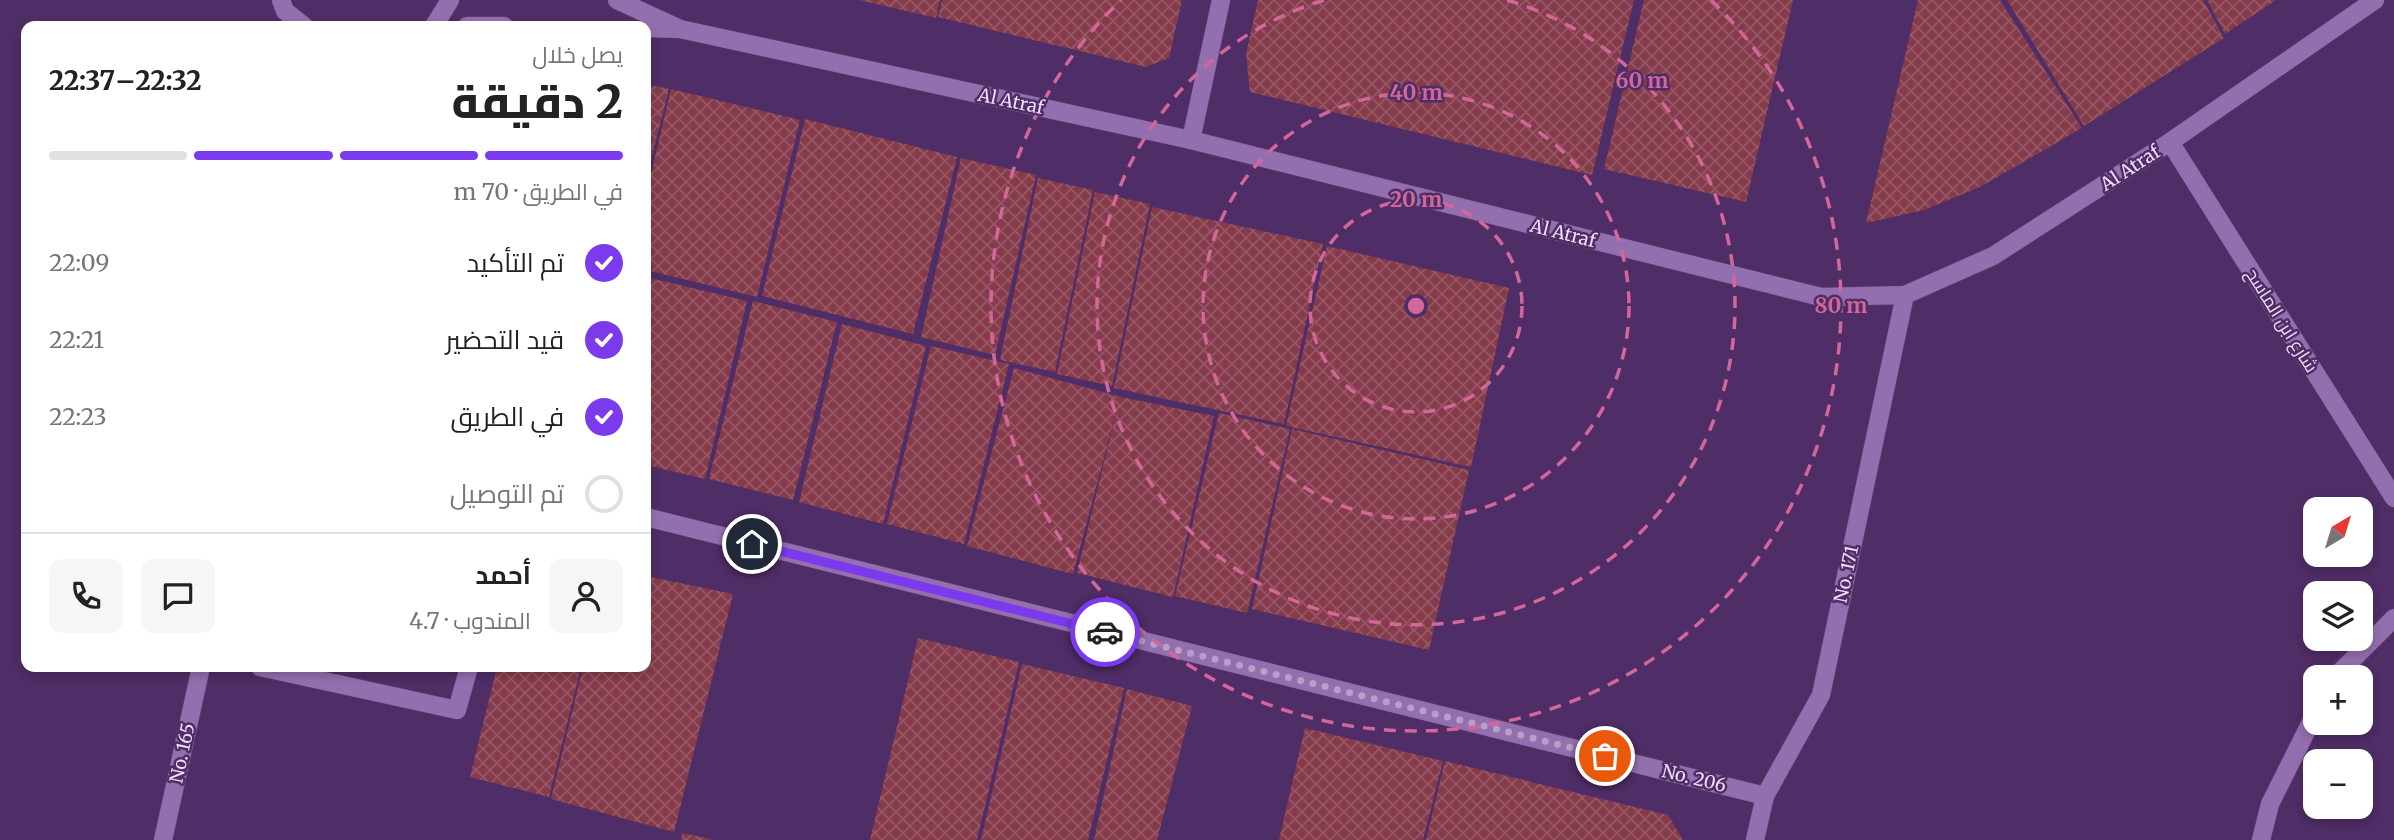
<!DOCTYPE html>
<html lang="ar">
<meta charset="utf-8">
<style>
:root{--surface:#fff;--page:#f6f6f6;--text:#222;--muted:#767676;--line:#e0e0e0;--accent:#7c3aed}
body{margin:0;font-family:Merriweather,Cairo,serif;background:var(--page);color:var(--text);direction:rtl;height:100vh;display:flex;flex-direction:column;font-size:26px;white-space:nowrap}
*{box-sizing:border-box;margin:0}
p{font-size:23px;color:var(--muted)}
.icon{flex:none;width:38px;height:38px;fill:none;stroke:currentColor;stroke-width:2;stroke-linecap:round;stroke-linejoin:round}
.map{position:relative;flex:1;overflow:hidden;direction:ltr}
.side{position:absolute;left:21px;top:21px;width:630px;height:651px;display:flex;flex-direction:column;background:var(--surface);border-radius:14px;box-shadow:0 4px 10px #0003;direction:rtl}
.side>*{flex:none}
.needle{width:46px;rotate:38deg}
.tools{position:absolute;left:2303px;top:497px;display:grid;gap:14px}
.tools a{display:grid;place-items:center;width:70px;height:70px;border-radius:14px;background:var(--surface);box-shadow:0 4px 10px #0003;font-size:35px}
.pin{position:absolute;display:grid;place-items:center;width:60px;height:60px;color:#fff;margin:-30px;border:4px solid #fff;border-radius:50%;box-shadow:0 2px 7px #0007}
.courier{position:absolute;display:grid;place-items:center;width:70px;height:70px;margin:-35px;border:5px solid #7c3aed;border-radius:50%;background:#fff;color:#222;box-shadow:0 2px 9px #0007}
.overview em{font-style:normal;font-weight:800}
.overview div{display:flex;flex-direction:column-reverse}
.overview{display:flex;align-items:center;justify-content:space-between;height:119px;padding:0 28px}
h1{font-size:46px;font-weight:800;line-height:52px}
.bar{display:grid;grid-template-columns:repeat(4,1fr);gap:10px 7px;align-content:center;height:84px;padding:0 28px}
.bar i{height:9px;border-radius:5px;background:var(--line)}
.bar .current{background:var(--accent)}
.bar p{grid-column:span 4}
.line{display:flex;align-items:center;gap:18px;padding:0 28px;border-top:2px solid var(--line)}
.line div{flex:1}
.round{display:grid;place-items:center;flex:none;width:74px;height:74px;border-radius:14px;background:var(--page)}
ol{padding:0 28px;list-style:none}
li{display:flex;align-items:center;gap:21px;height:77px}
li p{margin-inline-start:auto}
li .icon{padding:7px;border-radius:50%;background:var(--accent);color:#fff;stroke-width:4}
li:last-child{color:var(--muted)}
li i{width:38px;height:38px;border:4px solid var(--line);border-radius:50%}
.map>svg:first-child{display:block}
.building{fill:url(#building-cross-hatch)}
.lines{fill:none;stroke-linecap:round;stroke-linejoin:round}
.service-casing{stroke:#684a7b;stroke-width:19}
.minor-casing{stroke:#684a7b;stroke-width:19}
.service{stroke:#936faf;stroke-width:18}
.minor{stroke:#936faf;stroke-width:18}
.done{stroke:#b6a0c6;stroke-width:7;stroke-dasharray:0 12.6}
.route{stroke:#7c3aed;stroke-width:9}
.ring{fill:none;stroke:#d3679b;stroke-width:3.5;stroke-dasharray:12 9}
.labels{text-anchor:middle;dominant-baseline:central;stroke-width:5;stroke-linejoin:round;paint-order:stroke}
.street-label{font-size:18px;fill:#eddefa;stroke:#4f2d66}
.centre{fill:#d3679b;stroke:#4f2d66;stroke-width:3.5}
.ring-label{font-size:21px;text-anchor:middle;font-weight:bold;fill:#d3679b;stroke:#4f2d66;stroke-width:5;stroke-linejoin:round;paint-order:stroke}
</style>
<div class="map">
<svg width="2394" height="840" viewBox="0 0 2394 840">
<defs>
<pattern id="building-cross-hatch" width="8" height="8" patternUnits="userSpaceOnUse" patternTransform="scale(1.75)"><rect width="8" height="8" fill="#853b4a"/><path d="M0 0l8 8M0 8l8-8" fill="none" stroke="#975765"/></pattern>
</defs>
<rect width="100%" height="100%" fill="#4f2d66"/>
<g class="building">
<path d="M859,0H940L936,18Z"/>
<path d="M942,0H1182L1169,58L1146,67L938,17Z"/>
<path d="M1258,0H1634L1592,175L1250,92L1246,54Z"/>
<path d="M1644,0H1793L1746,202L1604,169Z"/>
<path d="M1918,0H2000L2082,128L1980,187L1924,210L1866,223Z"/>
<path d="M2007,0H2203L2224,38L2084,126Z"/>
<path d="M2207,0H2276L2225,34Z"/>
<path d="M646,84L669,89L647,176H646Z"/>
<path d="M671,89L800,120L757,297L646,270V195Z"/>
<path d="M805,119L957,157L913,334L762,296Z"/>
<path d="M961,158L1036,175L995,355L921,337Z"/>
<path d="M1038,178L1093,190L1055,372L1000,360Z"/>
<path d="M1095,192L1150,204L1112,386L1057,374Z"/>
<path d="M1152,207L1323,244L1284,424L1114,388Z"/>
<path d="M1327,246L1509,288L1471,467L1286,426Z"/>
<path d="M646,277L747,301L705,479L646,465Z"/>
<path d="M753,301L837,322L793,500L709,479Z"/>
<path d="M842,324L926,346L883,524L799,502Z"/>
<path d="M931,346L1009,364L964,544L887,524Z"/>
<path d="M1014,368L1121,397L1214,416L1173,597L1077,573L1117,409L1073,574L967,546Z"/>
<path d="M1219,413L1290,429L1247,613L1175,596Z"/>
<path d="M1292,429L1469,470L1429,650L1252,609Z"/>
<path d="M646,576L733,594L674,832L551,799L583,667H646Z"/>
<path d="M918,638L1019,662L977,840H870Z"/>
<path d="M1022,664L1124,688L1088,840H981Z"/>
<path d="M497,667H581L549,797L470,777Z"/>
<path d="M1127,689L1192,706L1157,840H1094Z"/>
<path d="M1305,728L1443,761L1423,840H1279Z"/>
<path d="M1445,761L1668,815L1683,840H1426Z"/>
<path d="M682,833L711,839V840H681Z"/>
</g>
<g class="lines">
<defs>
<path id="service" d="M1765,796L1821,695L1905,295"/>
<g id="minor">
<path d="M281,0L285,11L304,26"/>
<path d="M617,0L680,29L646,28"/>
<path d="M434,26L450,0"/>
<path d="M467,26H504"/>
<path d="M680,29L1191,140L1821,297L1905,295L1993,256L2170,142L2375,0"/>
<path d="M1191,140L1221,0"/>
<path d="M2170,142L2394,498"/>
<path d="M646,517L1765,796L1755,840"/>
<path d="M260,667L457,710L469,667"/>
<path d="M2335,677L2394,618"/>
<path d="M163,840L201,667"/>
<path d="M2261,840L2270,804L2315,714"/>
</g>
</defs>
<use href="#service" class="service-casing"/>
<use href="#minor" class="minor-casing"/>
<use href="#service" class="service"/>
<use href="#minor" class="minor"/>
</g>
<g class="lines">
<path class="done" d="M1105,632L1605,756"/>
<path class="route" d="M752,544L1105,632"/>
</g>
<g class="ring">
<circle cx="1416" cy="306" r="106"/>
<circle cx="1416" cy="306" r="213"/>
<path d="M1507 0A319 319 0 1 1 1325 0"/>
<path d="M1711 0A425 425 0 1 1 1121 0"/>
</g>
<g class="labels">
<g class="street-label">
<text transform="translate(1011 101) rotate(12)">Al Atraf</text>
<text transform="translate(2130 168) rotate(-33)">Al Atraf</text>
<text transform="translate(1563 233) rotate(14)">Al Atraf</text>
<text transform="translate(2282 320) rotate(58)">شارع ابن الماسح</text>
<text transform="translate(1846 574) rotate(-78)">No. 171</text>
<text transform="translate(182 753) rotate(-78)">No. 165</text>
<text transform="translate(1694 778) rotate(14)">No. 206</text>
</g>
</g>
<circle cx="1416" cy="306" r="10" class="centre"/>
<g class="ring-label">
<text x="1642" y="88">60 m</text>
<text x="1416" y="100">40 m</text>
<text x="1416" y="207">20 m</text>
<text x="1841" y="313">80 m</text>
</g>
</svg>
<div class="tools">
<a><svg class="needle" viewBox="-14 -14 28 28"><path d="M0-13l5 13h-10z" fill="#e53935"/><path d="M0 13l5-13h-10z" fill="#767676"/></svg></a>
<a><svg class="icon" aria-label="layers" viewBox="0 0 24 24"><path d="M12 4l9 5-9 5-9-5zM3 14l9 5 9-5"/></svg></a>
<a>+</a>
<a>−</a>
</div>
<div class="pin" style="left:1605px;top:756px;background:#ea580c"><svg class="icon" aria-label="bag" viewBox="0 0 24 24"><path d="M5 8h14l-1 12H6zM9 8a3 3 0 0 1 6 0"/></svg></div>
<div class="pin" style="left:752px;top:544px;background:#1f2937"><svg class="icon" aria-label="home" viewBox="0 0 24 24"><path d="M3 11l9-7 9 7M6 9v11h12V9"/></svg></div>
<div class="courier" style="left:1105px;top:632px"><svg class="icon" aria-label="car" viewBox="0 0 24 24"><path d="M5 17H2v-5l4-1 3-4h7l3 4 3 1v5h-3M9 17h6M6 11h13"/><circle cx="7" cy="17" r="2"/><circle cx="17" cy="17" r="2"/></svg></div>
<section class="side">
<div class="overview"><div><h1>2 دقيقة</h1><p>يصل خلال</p></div><em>22:32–22:37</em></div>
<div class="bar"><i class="current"></i><i class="current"></i><i class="current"></i><i></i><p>في الطريق · 70 m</p></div>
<ol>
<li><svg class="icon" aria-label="check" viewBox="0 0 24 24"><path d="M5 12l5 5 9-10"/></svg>تم التأكيد<p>22:09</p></li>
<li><svg class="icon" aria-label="check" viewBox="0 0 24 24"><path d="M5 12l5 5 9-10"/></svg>قيد التحضير<p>22:21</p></li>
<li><svg class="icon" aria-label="check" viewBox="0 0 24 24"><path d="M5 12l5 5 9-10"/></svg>في الطريق<p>22:23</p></li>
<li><i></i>تم التوصيل</li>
</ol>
<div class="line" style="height:126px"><a class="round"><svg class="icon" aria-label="person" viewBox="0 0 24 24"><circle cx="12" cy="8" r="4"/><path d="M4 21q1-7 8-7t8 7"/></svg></a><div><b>أحمد</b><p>المندوب · 4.7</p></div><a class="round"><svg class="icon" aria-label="chat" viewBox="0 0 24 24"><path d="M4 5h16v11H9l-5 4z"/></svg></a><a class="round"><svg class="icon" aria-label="phone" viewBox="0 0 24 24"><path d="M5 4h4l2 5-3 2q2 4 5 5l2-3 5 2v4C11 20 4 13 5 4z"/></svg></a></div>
</section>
</div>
